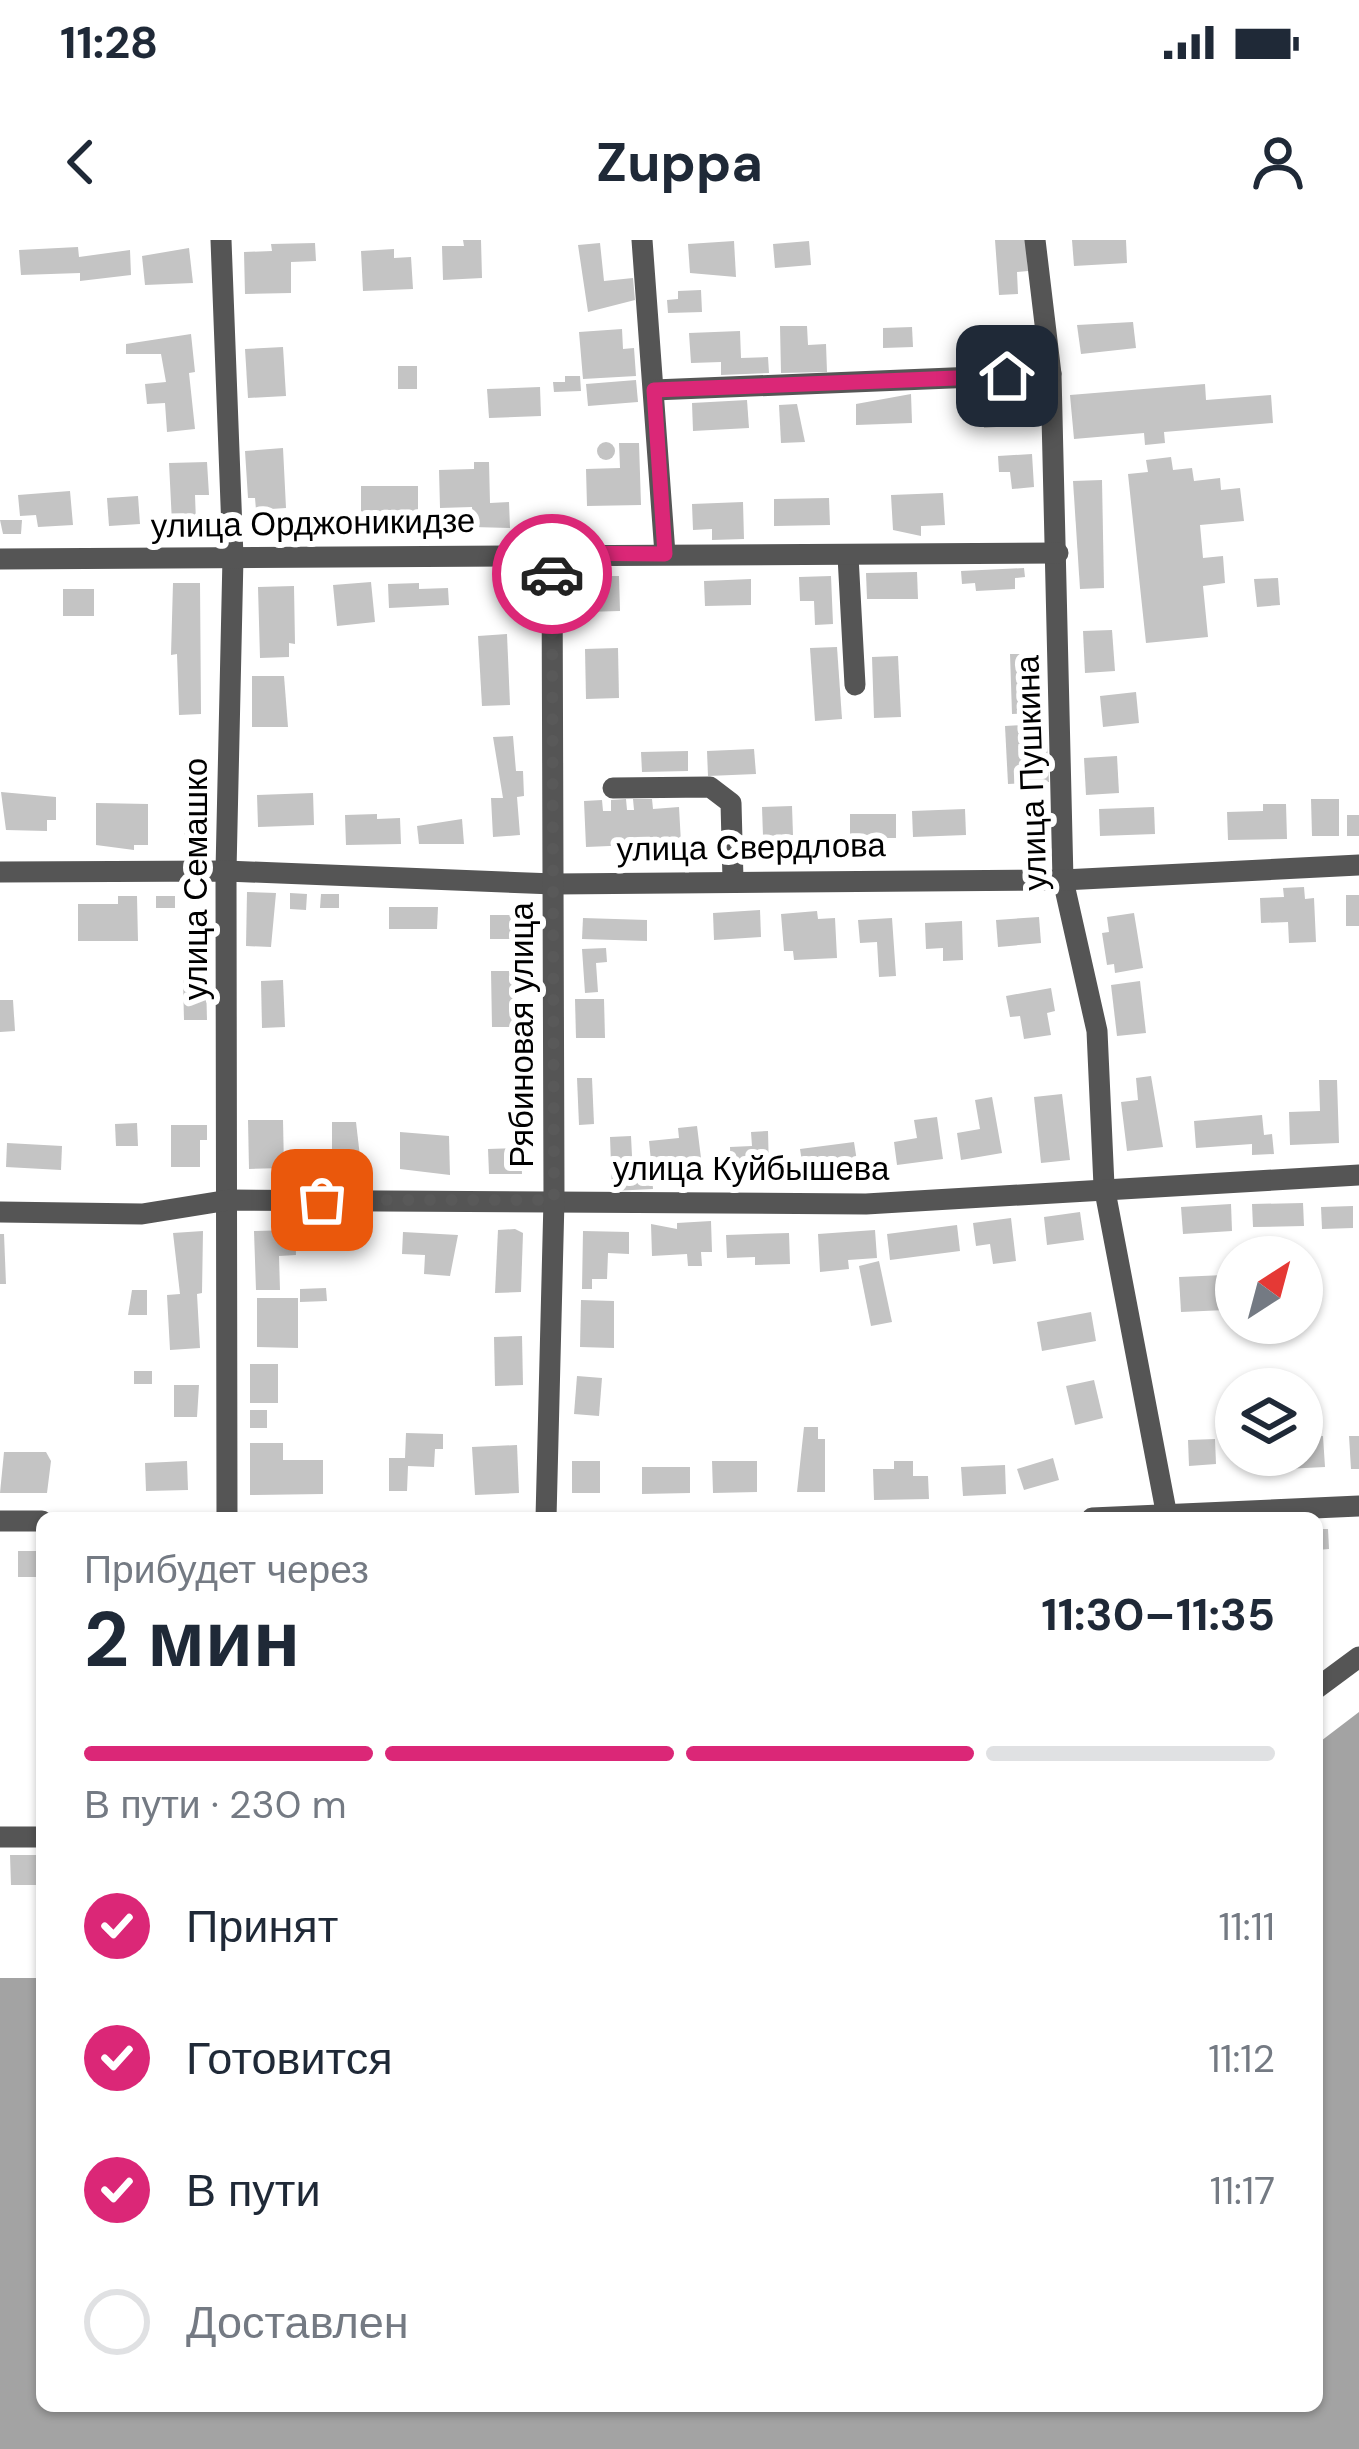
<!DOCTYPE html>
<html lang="ru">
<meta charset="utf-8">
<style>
:root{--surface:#fff;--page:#f6f6f7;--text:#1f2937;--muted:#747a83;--line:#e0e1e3;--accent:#db2777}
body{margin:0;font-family:"DM Sans",sans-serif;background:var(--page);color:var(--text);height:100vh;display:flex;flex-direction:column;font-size:45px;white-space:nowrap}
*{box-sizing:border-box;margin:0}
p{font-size:39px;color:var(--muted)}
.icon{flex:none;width:66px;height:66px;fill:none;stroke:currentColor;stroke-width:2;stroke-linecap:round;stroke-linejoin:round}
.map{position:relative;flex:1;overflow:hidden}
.sheet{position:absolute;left:36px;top:1272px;width:1287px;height:900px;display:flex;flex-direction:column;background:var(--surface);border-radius:18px;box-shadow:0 3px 9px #0004}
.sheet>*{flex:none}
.needle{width:78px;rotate:36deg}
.tools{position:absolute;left:1215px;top:996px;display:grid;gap:24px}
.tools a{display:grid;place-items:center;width:108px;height:108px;border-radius:50%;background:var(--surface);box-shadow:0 3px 9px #0004;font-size:60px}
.pin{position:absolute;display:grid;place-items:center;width:102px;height:102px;color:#fff;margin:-51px;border-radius:24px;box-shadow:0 6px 18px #0006}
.courier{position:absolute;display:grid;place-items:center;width:120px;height:120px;margin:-60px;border:9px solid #db2777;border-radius:50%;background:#fff;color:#222;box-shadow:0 3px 15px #0007}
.summary em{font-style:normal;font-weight:700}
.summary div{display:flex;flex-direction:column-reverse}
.summary{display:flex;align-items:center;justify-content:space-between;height:204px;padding:0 48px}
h1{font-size:78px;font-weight:700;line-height:90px}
.bar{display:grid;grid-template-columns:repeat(4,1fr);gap:18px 12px;align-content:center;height:144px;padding:0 48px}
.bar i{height:15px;border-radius:9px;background:var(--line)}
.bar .current{background:var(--accent)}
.bar p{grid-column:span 4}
ol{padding:0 48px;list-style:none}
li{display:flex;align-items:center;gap:36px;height:132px}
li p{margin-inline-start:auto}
li .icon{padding:12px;border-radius:50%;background:var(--accent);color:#fff;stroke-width:4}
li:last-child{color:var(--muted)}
li i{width:66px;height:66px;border:6px solid var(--line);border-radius:50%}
.status{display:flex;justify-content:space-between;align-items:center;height:84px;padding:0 60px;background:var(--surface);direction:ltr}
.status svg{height:33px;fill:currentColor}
header{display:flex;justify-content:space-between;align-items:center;height:156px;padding:0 48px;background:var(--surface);font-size:54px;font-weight:700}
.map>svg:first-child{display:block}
.water{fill:#a3a3a3}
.building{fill:#c4c4c4}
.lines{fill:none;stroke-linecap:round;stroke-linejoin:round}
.minor{stroke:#555;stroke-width:21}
.done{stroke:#595959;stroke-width:12;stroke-dasharray:0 21.6}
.route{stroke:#db2777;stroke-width:15}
.labels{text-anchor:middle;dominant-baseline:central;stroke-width:12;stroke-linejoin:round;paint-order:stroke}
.street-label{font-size:33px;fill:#000;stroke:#fff}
</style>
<div class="status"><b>11:28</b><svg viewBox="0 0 49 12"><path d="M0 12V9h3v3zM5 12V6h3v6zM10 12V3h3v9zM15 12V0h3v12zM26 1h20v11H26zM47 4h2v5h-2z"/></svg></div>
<header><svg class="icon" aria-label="back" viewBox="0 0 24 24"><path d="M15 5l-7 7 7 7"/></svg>Zuppa<svg class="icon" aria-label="person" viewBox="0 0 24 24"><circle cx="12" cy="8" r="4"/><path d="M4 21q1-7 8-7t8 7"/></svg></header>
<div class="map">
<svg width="1359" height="2209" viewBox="0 0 1359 2209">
<rect width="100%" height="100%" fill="#fff"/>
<path class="water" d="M1359,1472V2209H0V1738H41L42,1749V2166H1317V1504Z"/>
<g class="building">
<path d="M463,0H481L482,38L443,40L442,6H464Z"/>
<path d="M995,0H1026L1028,31L1017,32L1018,54L999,55Z"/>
<path d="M1072,0H1126L1127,23L1074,26Z"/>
<path d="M734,1L736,37L690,33L688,4Z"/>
<path d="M809,1L811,25L775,28L773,4Z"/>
<path d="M315,3L316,21L291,22V53L245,54L244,12L272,11L271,4Z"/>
<path d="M600,3L604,41L633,38L635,60L588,72L578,5Z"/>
<path d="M78,7L79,17L130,10L131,35L80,41V33L21,35L19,10Z"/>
<path d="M189,8L193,43L145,45L142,16Z"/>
<path d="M394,9V18L411,17L413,49L363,51L361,11Z"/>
<path d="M701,50L702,72L668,73L667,60L678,59V51Z"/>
<path d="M1133,82L1136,108L1081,114L1077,85Z"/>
<path d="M780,86H807L808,105L826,104L827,132L781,133Z"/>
<path d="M1018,86L1020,111L993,112L991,87Z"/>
<path d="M912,87L913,107L883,108V88Z"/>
<path d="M622,89L623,109L634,108L636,136L583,139L579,92Z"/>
<path d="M740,91L741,118L768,117L769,133L721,135V122L691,123L689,93Z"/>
<path d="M191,94L195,132L189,133L195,189L167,192L165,163L147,164L145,144L166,142L161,114H126V104Z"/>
<path d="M283,107L286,156L248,158L245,109Z"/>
<rect x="398" y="126" width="19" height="23"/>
<path d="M565,136H580L581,151L554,152L553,142H565Z"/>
<path d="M636,140L638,162L588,166L586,144Z"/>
<path d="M1205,144L1206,160L1271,155L1273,183L1164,192L1165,203L1145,205L1144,193L1074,199L1070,155Z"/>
<path d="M540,147L541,176L489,178L487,149Z"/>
<path d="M911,154L912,183L856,185V164Z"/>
<path d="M1020,158L1022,185L984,188L981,161Z"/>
<path d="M747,160L749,188L693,191L692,163Z"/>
<path d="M797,164L805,202L781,203L779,165Z"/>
<circle cx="606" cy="211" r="9"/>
<path d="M619,203H639L641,265L587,266L586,229L620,228Z"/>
<path d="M283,208L286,268L256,270L255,258H248L245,211Z"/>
<path d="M1032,214L1034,247L1012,249L1010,232H999L998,216Z"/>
<path d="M1171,217L1173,230L1192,228L1194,241L1220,238L1221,250L1240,248L1244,281L1200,285L1203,318L1223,316L1225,343L1203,346L1208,397L1146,403L1128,234L1148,232L1146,220Z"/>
<path d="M207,222L209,255H195L196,282L172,283L169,223Z"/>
<path d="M474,222H489L490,263L509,262L510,288L473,287L472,267L440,268L439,230L474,229Z"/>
<path d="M1102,240L1104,348L1080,349L1073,241Z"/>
<path d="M361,246H418V284H409V290L361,284Z"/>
<path d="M70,251L73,285L38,287L36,275L20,276L18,255Z"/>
<path d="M943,253L945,285L921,286V296L893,290L891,255Z"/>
<path d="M138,256L140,284L109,286L107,258Z"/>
<path d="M829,258L830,285L774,286V259Z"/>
<path d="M743,262L744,299L712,300V289L693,290L692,264Z"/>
<path d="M0,280H22L21,294H3Z"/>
<path d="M1024,328L1025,337L1015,338V349L976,351L975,343L962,344L961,331Z"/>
<path d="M917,332L918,359H867L866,333Z"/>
<path d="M583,336H619L620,371L583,372Z"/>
<path d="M831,336L833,384L815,385L814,361H800L799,337Z"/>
<path d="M1278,338L1280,365L1257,367L1254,339Z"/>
<path d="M751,339V365L705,366L704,341Z"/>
<path d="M371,342L375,382L337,386L333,345Z"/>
<path d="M173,343H200L201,474L179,475L177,414L171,415Z"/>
<path d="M419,343V349L448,348L449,365L389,368L388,344Z"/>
<path d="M294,346L295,404L289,403V417L260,418L258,347Z"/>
<rect x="63" y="349" width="31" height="27"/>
<path d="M1112,390L1115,431L1085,433L1083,391Z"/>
<path d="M507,394L510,465L482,466L478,396Z"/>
<path d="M837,407L842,479L815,481L810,408Z"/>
<path d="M618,408L619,458L586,459L585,409Z"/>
<path d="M1010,414H1035L1037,473L1012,474Z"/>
<path d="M898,416L901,477L874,478L872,417Z"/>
<path d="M252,436H284L288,487H252Z"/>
<path d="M1136,452L1139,483L1103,487L1100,456Z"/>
<path d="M1046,484L1049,542L1008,544L1005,486Z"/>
<path d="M513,496L516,531H523L524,556L517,557L520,595L493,597L491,558H503L493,497Z"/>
<path d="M754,509L756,534L708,536L707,511Z"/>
<path d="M688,511V531L642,532L641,512Z"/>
<path d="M1117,516L1119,553L1086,555L1084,518Z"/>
<path d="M1,552L56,557V580H47V591L6,590Z"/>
<path d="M313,553L314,585L258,587L257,555Z"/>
<path d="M626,559L627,570H634L633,559H652L653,569L679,567L681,603L586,607L584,561L602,560L603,571H611V560Z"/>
<path d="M1311,559H1339V596H1312Z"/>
<path d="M185,562L207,563L206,601H184Z"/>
<path d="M96,563L148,564V605H134V610L96,605Z"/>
<path d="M1263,564H1286L1287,599L1228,600L1227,572L1263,571Z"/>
<path d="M792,566L793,595L763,596L762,567Z"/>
<path d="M1154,567L1155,594L1100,596L1099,569Z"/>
<path d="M965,569L966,595L913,597L912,571Z"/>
<path d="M377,574V579L400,578L401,604L346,605L345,575Z"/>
<rect x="850" y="574" width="46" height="24"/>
<rect x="1347" y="575" width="12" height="21"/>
<path d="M462,579L464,604H419L417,586Z"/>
<path d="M1304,647L1305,659L1314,658L1316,702L1289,703L1288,682L1261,683L1260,658L1284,657L1283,648Z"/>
<path d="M247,652L276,653L271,707L246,706Z"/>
<path d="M290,653L307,654L306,670L290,669Z"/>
<path d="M321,654H339V668H320Z"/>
<rect x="1346" y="655" width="13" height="31"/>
<path d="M118,656H137L138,701H78V664H118Z"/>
<rect x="156" y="656" width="19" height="12"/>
<path d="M389,667H438L437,689H389Z"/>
<path d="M760,670L761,697L714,700L713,673Z"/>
<path d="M817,671L818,679L835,678L837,718L794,720L793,711H784L781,674Z"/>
<path d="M1134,673L1143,728L1115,733L1114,724L1107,725L1102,693L1109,692L1107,677Z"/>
<rect x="490" y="675" width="29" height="24"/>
<path d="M1039,677L1041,703L998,707L996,680Z"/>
<path d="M583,678L647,680V701L582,699Z"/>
<path d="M892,678L896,736L879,737L877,702L860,703L858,680Z"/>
<path d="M962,681L963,720L943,721V708L926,709L925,683Z"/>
<path d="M606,708L607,722L596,723L598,752L585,753L582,709Z"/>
<path d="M491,731H534V751H519V787H492Z"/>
<path d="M183,740L206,741L207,780H184Z"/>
<path d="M283,740L285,787L262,788L261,741Z"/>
<path d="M1140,741L1146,793L1117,796L1111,745Z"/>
<path d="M1051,748L1055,771L1047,773L1051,795L1024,799L1020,776L1010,777L1006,756Z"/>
<path d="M575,759H604L605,798H576Z"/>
<path d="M0,760H13L15,791L0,792Z"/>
<path d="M1151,836L1163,907L1127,911L1121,862L1138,860L1136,838Z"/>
<path d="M577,838H592L594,884L579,885Z"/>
<path d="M1319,840H1337L1339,903L1290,905L1289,872L1320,871Z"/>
<path d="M1062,854L1070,920L1041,923L1034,857Z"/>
<path d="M992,857L1002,913L961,920L957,893L980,889L975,860Z"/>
<path d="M1262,875L1264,895L1272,894L1274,914L1252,915V904L1196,908L1194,881Z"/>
<path d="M937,877L943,919L897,925L894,902L917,898L914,880Z"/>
<path d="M248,880H283L284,928L249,929Z"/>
<path d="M332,882H356L362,934H332Z"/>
<path d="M137,883L138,906H116L115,884Z"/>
<path d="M171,885H207V900H200V927H171Z"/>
<path d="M697,886L702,926L652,931L649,901L679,898L678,888Z"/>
<path d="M768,891L769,932L731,933L730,907L752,906L751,892Z"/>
<path d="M400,892L449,896L450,935L400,929Z"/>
<path d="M631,896L633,936H652L653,949L612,951L610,897Z"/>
<path d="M854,902L858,928L804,935L800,909Z"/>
<path d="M7,903L62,906L61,930L6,927Z"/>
<path d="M521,908L522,934H489L488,909Z"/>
<path d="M1303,963L1304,986L1253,987L1252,964Z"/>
<path d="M1231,964L1232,991L1183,994L1181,967Z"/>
<path d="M1353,966V988L1322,989L1321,967Z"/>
<path d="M1080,972L1084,1000L1047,1005L1044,977Z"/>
<path d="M1011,978L1016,1021L993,1024L990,1004L976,1006L973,983Z"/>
<path d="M711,981L712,1012H701L702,1026H688L687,1014L652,1016L651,984L677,989V983Z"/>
<path d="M957,985L960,1011L890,1020L887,994Z"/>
<path d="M515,989L523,993L521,1052L495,1053L498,990Z"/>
<path d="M295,990L296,1015L279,1016L280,1050H256L254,991Z"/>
<path d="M875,990L877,1018L848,1020L849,1029L820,1032L818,994Z"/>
<path d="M203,991L202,1053L197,1054L200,1108L170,1110L167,1055L180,1054L173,993Z"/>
<path d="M583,991L629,992V1014L608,1013L607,1039H592V1049H582Z"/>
<rect x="316" y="992" width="21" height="15"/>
<path d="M403,992L458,995L450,1036L424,1034L425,1015L402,1014Z"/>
<path d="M789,993L790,1024L755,1025V1017L727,1018L726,995Z"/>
<path d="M0,994H4L6,1044H0Z"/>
<path d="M879,1021L892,1082L871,1086L859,1026Z"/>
<path d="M1224,1035L1226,1070L1181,1072L1179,1037Z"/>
<path d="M326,1048L327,1061L300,1062V1049Z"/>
<path d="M132,1050H147V1075H128Z"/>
<path d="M257,1058H298V1108L257,1107Z"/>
<path d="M581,1060L614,1061V1108L580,1107Z"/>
<path d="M1091,1072L1096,1101L1042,1111L1037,1082Z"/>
<path d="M522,1096L523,1145L495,1146L494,1097Z"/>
<rect x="250" y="1124" width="28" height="39"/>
<rect x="134" y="1131" width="18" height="13"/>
<path d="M577,1136L602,1138L599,1176L574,1174Z"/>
<path d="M1094,1140L1103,1178L1075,1185L1066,1146Z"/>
<path d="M174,1145H199L197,1177H174Z"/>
<rect x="250" y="1170" width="17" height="18"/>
<path d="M804,1187H818V1199H825V1252H797Z"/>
<path d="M406,1193L443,1194V1209H435L434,1227L408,1226L407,1251H389V1218H405Z"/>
<path d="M1323,1196L1325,1227L1267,1230L1266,1215H1302V1198Z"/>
<path d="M1349,1196H1359V1229H1351Z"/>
<path d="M1215,1199L1216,1224L1189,1226L1188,1200Z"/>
<path d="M250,1203H283V1220H323V1254L250,1255Z"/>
<path d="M517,1205L519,1253L475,1255L472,1207Z"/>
<path d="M4,1212H46L51,1221L47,1253H0Z"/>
<path d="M1053,1218L1059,1240L1024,1250L1017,1229Z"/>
<path d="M187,1221L188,1250L146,1251L145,1223Z"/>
<rect x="572" y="1221" width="28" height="32"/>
<path d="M712,1221H757V1252L713,1253Z"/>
<path d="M894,1221H913V1236H928L929,1259L874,1260L873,1229H894Z"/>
<path d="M1005,1225L1006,1254L963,1256L961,1227Z"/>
<path d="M642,1227H690V1253L642,1254Z"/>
<path d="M1317,1289H1328L1329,1309L1317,1310Z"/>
<rect x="18" y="1311" width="24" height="26"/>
<path d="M10,1615H42V1645H11Z"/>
</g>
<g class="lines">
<g class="minor">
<path d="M221,0L233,317L226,631L227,1278"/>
<path d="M642,0L665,314"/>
<path d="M1035,0L1051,134L1063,640L1097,791L1104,946L1166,1271"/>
<path d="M654,150L1051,134"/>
<path d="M848,316L855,445"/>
<path d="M0,319L1058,313"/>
<path d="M613,548L710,547L731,563L733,640"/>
<path d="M0,632L226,631L554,644L1063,640L1359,625"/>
<path d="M0,972L142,974L229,960L866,964L1359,935"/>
<path d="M546,1278L554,960L552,313"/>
<path d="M1092,1278L1359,1266"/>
<path d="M0,1281H42"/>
<path d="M1317,1448L1359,1417"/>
<path d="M0,1597H42"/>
</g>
</g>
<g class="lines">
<path class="done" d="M322,960H554L552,334"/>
<path class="route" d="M552,334V313L665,314L654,150L1007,136"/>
</g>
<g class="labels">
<g class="street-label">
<text transform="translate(313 283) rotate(-1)">улица Орджоникидзе</text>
<text transform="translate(1031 533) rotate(-92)">улица Пушкина</text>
<text transform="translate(751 607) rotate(-1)">улица Свердлова</text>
<text transform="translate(195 639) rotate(-90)">улица Семашко</text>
<text transform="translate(521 795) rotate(-90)">Рябиновая улица</text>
<text x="751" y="928">улица Куйбышева</text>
</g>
</g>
</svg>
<div class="tools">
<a><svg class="needle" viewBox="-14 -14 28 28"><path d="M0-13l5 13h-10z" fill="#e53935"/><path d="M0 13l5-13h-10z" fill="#747a83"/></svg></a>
<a><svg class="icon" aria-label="layers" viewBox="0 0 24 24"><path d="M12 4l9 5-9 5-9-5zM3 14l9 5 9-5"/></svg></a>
</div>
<div class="pin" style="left:322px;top:960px;background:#ea580c"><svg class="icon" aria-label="bag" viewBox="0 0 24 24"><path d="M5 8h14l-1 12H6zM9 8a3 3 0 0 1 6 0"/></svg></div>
<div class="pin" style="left:1007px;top:136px;background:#1f2937"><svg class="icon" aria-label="home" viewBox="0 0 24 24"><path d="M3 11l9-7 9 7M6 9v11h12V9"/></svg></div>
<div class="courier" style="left:552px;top:334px"><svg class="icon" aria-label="car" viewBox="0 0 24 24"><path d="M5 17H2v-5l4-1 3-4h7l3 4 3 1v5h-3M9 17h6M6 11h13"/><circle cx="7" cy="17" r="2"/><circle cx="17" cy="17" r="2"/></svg></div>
<section class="sheet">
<div class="summary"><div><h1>2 мин</h1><p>Прибудет через</p></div><em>11:30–11:35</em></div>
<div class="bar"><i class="current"></i><i class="current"></i><i class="current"></i><i></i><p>В пути · 230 m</p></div>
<ol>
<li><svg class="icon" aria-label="check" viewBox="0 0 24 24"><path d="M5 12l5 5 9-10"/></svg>Принят<p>11:11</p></li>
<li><svg class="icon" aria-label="check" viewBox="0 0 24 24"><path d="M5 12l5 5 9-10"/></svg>Готовится<p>11:12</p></li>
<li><svg class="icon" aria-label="check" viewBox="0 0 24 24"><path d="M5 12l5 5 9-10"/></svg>В пути<p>11:17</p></li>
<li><i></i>Доставлен</li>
</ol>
</section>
</div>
